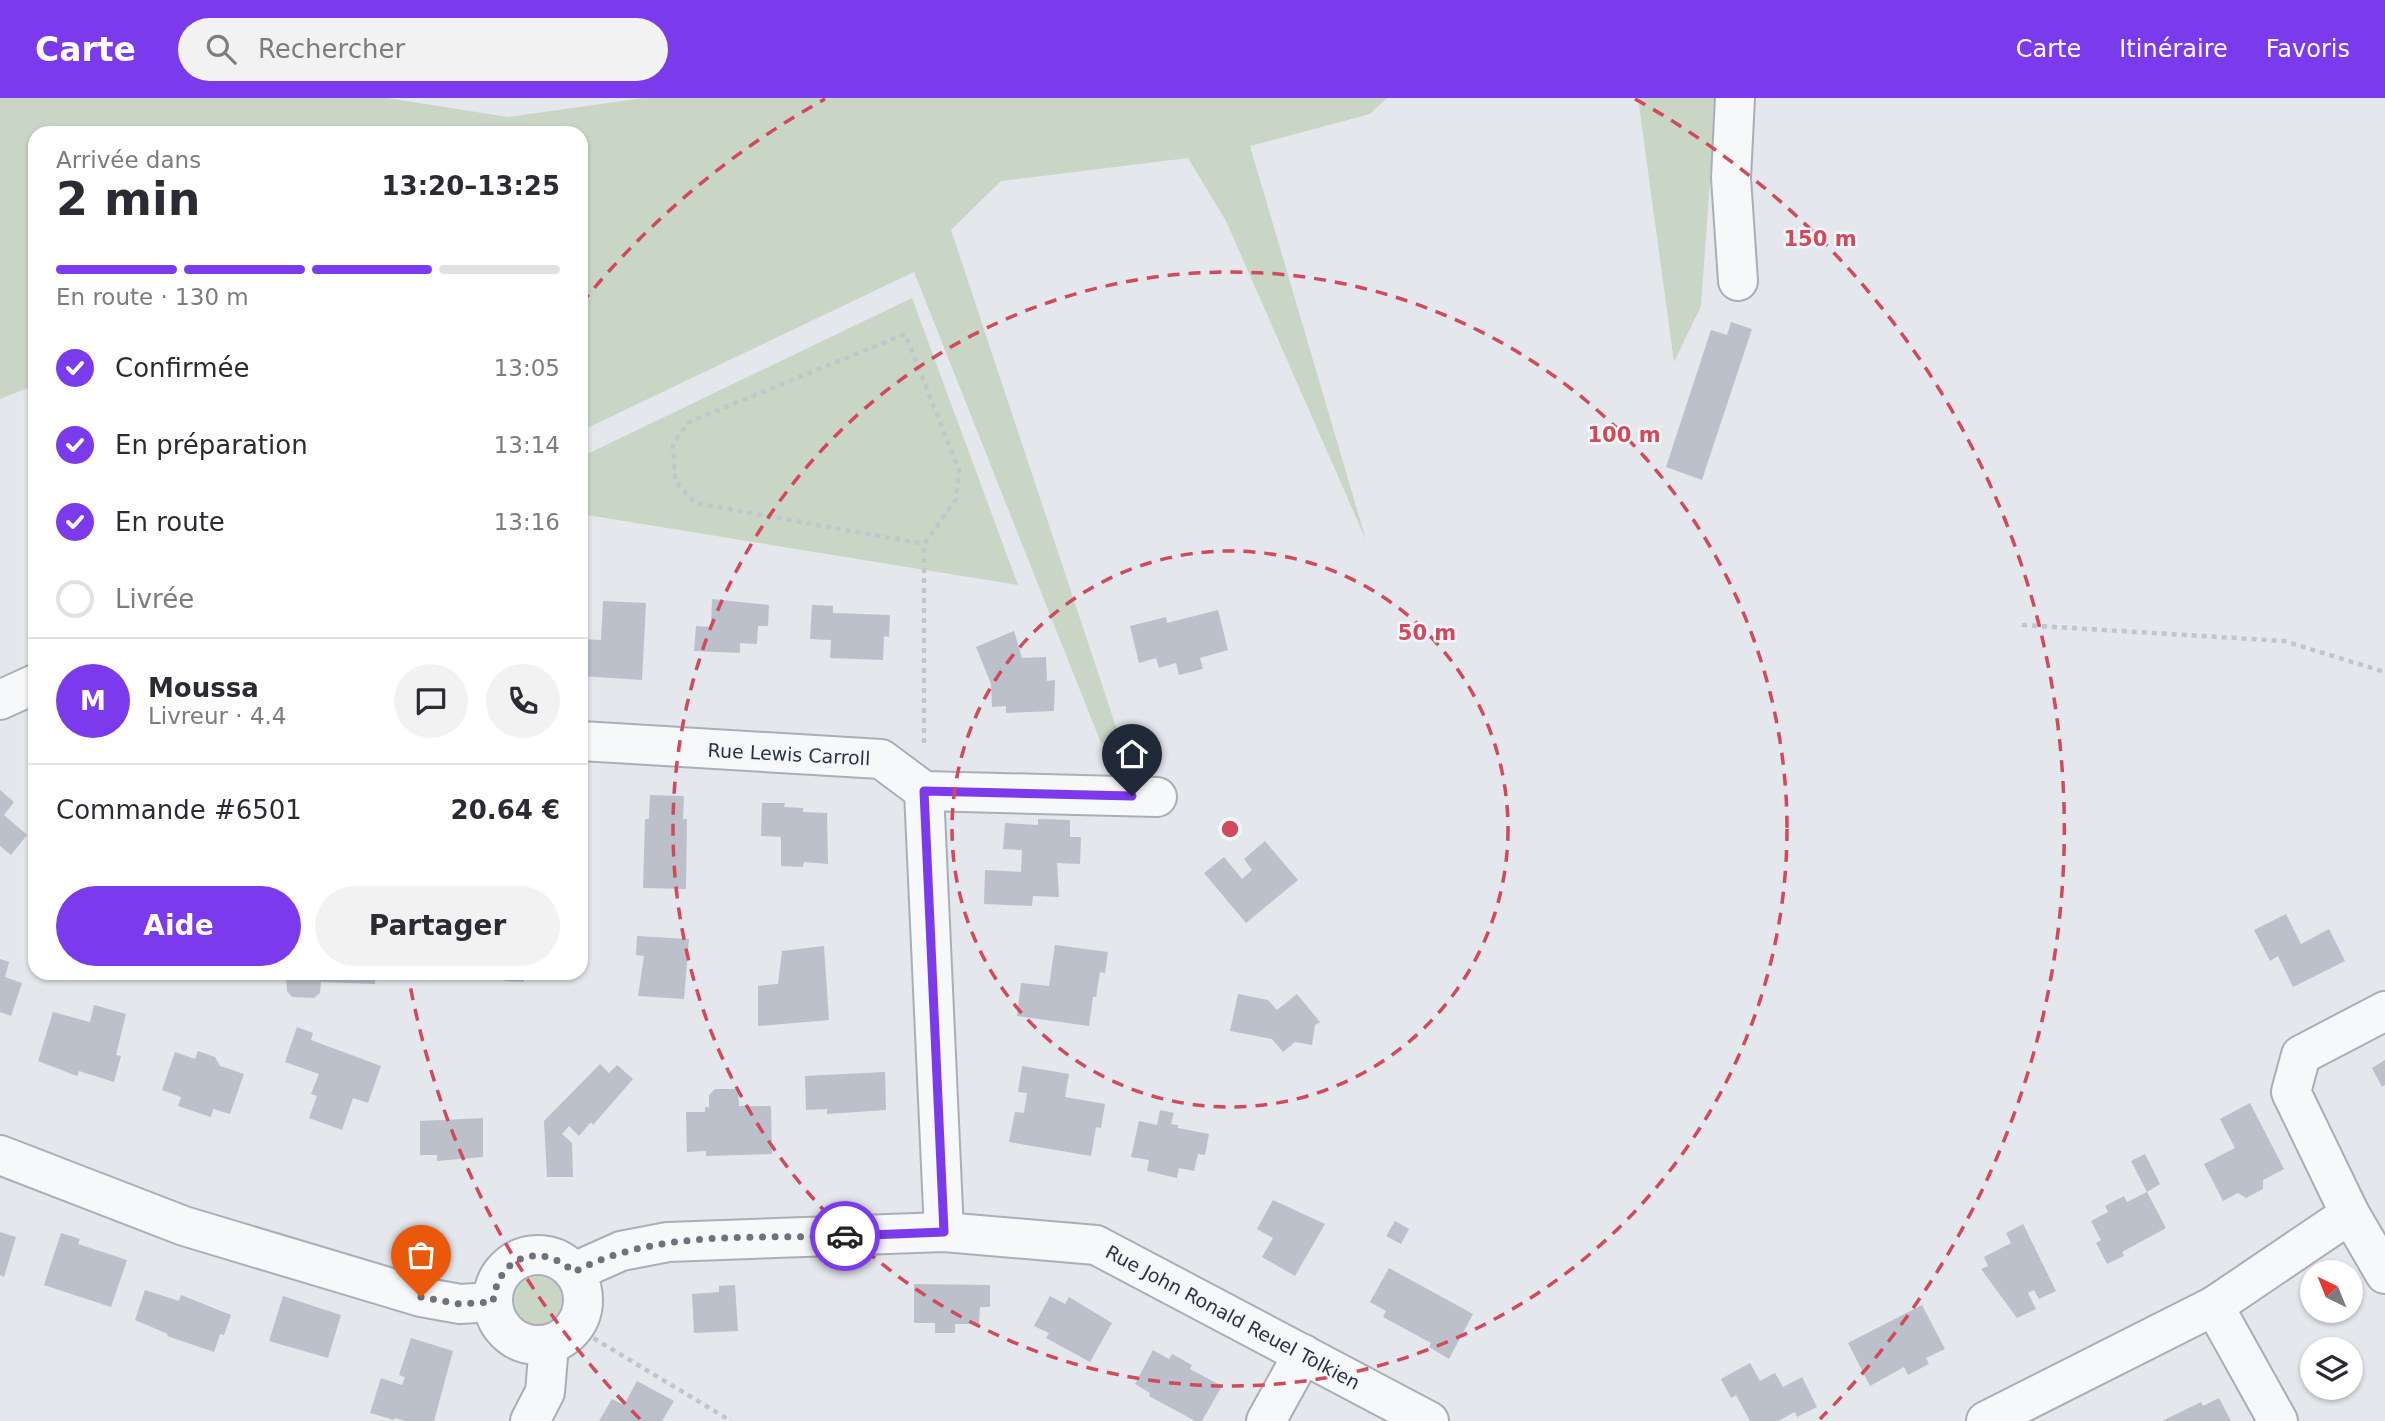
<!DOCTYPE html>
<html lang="fr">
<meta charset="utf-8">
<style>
:root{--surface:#fff;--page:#f2f2f3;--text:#2b2b33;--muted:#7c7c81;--line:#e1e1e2;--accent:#7c3aed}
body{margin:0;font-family:"DejaVu Sans",sans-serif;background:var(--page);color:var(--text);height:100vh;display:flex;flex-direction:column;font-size:26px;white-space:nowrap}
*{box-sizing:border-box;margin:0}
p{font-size:23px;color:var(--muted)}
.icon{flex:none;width:38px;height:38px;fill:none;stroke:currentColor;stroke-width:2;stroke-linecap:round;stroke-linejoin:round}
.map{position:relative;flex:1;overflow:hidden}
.sheet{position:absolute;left:28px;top:28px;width:560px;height:854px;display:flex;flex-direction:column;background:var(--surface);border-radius:21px;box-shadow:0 2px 5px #0004}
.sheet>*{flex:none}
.needle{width:46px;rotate:317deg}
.buttons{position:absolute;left:2300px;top:1162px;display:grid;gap:14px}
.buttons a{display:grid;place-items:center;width:63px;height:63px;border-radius:50%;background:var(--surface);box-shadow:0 2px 5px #0004;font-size:35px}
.pin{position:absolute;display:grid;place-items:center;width:60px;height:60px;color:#fff;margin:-72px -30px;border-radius:50% 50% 50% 0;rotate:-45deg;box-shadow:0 0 7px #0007}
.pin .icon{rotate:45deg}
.courier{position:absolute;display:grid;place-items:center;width:70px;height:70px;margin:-35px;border:5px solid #7c3aed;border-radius:50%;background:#fff;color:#222;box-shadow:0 2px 9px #0007}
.summary em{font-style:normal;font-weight:800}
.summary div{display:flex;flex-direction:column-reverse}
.summary{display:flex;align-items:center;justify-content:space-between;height:119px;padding:0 28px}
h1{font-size:46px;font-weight:800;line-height:52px}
.bar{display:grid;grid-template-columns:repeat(4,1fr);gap:10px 7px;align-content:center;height:84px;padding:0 28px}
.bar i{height:9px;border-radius:5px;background:var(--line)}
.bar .selected{background:var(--accent)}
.bar p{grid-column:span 4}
.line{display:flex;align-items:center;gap:18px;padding:0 28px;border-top:2px solid var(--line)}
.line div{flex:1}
.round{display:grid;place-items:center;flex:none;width:74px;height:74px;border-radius:37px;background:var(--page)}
ol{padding:0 28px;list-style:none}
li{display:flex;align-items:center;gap:21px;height:77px}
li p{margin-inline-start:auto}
li .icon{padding:7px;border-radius:50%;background:var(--accent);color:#fff;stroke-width:4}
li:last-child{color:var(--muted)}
li i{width:38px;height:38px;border:4px solid var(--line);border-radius:50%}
.cta{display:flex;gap:14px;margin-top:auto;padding:14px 28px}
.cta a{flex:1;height:80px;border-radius:42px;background:var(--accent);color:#fff;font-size:28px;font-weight:800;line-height:80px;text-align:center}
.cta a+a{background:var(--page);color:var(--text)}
header{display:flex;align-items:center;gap:42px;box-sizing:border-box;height:98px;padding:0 35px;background:var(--accent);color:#fff}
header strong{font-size:33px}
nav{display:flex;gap:38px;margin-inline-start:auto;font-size:24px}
.search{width:490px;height:63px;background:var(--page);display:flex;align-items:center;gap:18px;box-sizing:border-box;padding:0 24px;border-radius:38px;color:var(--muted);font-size:26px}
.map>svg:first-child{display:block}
.green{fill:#c9d6c5}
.building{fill:#bbc0ca}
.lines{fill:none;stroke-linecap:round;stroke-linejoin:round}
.street-casing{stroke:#a9aeb7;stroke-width:42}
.path{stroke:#c2c5cb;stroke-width:4.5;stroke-dasharray:5 5;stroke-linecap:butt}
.street{stroke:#f7f8fa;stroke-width:38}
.done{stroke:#6c737f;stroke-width:7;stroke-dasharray:0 12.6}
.route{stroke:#7c3aed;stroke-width:9}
.ring{fill:none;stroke:#d1495b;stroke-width:3.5;stroke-dasharray:12 9}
.labels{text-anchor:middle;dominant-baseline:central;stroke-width:5;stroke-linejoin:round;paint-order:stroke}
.street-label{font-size:19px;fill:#2b3445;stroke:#f4f6f9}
.centre{fill:#d1495b;stroke:#f4f6f9;stroke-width:3.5}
.ring-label{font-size:21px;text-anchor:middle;font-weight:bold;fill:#d1495b;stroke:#f4f6f9;stroke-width:5;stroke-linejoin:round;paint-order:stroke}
</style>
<header>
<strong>Carte</strong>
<div class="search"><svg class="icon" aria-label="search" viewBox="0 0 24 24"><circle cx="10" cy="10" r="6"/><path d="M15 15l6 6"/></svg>Rechercher</div>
<nav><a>Carte</a><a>Itinéraire</a><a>Favoris</a></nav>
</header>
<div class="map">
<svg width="2385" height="1323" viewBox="0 0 2385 1323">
<rect width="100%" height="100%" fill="#e4e7ec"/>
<g class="green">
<path d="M0,0H387L508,19L644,0H1387L1370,16L1250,48L1366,442L1226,123L1188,60L1001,83L951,132L1125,656L1101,645L914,174L581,333V35H35V287L0,301Z"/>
<path d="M1638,0H1716L1701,208L1674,264Z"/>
<path d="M912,200L1018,487L581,416V359Z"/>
<circle cx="538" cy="1202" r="24"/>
</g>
<g class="building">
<path d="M1731,224L1752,231L1702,382L1666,369L1711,232L1727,237Z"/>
<path d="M712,501L769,507L768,528H758L757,546L740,545V555L694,553L696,528L711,529Z"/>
<path d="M603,503L646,505L642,582L581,578V541L601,542Z"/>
<path d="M812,507L833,508V515L890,517L889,539L884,538L883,562L830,560L831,542L810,541Z"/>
<path d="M1218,512L1228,552L1200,560L1203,571L1179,577L1176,565L1159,570L1156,560L1139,565L1130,528L1166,519L1167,525Z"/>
<path d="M1014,533L1022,560L1046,559L1047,583L1055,582L1054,613L1006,615V608L992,609L991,586L976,549Z"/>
<path d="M0,692L14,704L4,717L27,737L11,757L0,748Z"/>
<path d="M650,697L684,698L683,721H687L686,791L643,790L645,721H649Z"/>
<path d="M762,705H785L784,709L803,710V714L827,715L828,766L804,764L803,769L781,768V739L761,738Z"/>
<path d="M1038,721L1070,722V739H1081L1080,766L1057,765L1059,799L1033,798L1032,808L984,806L985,772L1021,774L1022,752L1003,751L1005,725L1038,727Z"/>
<path d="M1265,743L1298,782L1246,825L1204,775L1224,759L1242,781L1252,772L1244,761Z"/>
<path d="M2286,816L2301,846L2329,831L2345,863L2293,889L2278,858L2270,863L2254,832Z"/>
<path d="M637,838L689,841L684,901L638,898L644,858L636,857Z"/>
<path d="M1055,847L1108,854L1105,875L1100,874L1096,899H1093L1089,928L1017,918L1021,885L1049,888Z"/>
<path d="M824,848L829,922L758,928V888L778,886L782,853Z"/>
<path d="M0,861L9,864L5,879L22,885L11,918L0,914Z"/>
<path d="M286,875H375V886L321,884L320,895L314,900L292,899L287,893Z"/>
<path d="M485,875H524V884L504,883V878L485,877Z"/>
<path d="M1238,896L1268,902L1277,912L1297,896L1320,924L1315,927L1312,947L1295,944L1283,954L1272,941L1230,933Z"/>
<path d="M94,907L126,916L116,957L121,958L114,984L79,973L77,978L38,963L53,914L90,924Z"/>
<path d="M297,929L313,935L311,942L381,968L368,1005L353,1000L342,1032L309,1020L317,998L311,996L319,976L285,964Z"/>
<path d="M198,953L215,959L220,968L244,976L230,1016L213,1011L211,1019L178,1008L181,999L162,992L175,954L195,961Z"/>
<path d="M2385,962V987L2382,989L2372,970Z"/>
<path d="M600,966L609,975L617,967L633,981L593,1027L591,1024L579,1038L569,1028L562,1036L572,1045L573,1079H547L544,1023Z"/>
<path d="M1022,968L1069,976L1065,999L1105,1006L1101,1030L1096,1029L1091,1058L1009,1044L1015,1014L1024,1015L1027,995L1018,994Z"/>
<path d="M885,974L886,1012L827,1016V1011L806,1012L805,978Z"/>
<path d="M715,991H738L739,1008H771L772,1056L706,1058V1053L687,1054L686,1014H705V1009H709V997Z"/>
<path d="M2250,1005L2284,1071L2263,1082V1091L2246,1100L2238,1095L2223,1103L2204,1066L2235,1050L2220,1021Z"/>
<path d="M1160,1012L1174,1015L1171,1026L1178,1027V1030L1209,1036L1205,1057L1198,1056L1194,1073L1179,1070L1177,1080L1147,1073L1149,1062L1131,1059L1139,1023L1157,1027Z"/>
<path d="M483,1020V1059L437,1063V1057H420V1023Z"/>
<path d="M2145,1056L2160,1086L2147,1094L2131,1063Z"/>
<path d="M2147,1094L2166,1130L2122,1154L2124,1158L2107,1166L2096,1145L2101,1142L2091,1123L2108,1114L2105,1108L2124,1098L2127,1104Z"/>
<path d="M1273,1102L1325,1126L1295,1178L1262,1159L1273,1140L1257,1131Z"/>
<path d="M1395,1123L1409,1131L1401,1146L1386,1138Z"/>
<path d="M2023,1126L2056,1193L2039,1201L2034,1192L2028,1195L2036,1211L2017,1220L1981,1171L1988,1168L1984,1159L2011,1145L2006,1135Z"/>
<path d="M0,1134L16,1139L4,1179L0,1177Z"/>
<path d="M61,1135L80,1141L78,1146L127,1162L111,1209L44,1187Z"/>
<path d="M1389,1170L1473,1216L1449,1261L1429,1249L1431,1245L1383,1219L1386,1213L1370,1204Z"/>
<path d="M914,1186L990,1187V1209H980L979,1226H955V1235H935V1225H914Z"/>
<path d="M735,1187L738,1233L694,1235L692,1196L719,1194V1188Z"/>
<path d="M145,1192L179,1203L181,1197L231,1217L224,1237L220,1236L214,1254L167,1238L168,1236L135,1222Z"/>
<path d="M283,1198L341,1217L328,1260L269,1243Z"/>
<path d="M1050,1198L1065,1206L1069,1199L1112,1225L1090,1264L1046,1240L1049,1235L1034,1228Z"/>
<path d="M1922,1207L1945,1251L1926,1260L1929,1266L1908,1277L1904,1269L1870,1288L1848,1245Z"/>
<path d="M411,1240L453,1253L434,1323H405L395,1320L394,1322L370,1315L381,1280L402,1287L405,1279L399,1277Z"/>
<path d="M1153,1252L1169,1261L1172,1256L1192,1267L1190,1271L1222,1288L1202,1323H1195L1149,1298L1150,1295L1135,1286Z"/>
<path d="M1750,1265L1760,1283L1775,1275L1783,1289L1802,1279L1817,1309L1797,1319L1795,1314L1778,1323H1750L1736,1297L1731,1300L1721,1281Z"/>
<path d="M637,1283L674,1303L662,1323H599L612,1301L624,1307Z"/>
<path d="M2219,1300L2231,1323H2162L2201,1304L2203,1308Z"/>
</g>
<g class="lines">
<defs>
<g id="street">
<path d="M1735,0L1731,80L1738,183"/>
<path d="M0,602L35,586"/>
<path d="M581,643L881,661L924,693L944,1134"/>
<path d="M924,693L1157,699"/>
<path d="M2385,913L2301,957L2291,994L2350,1116L2385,1176"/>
<path d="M0,1057L184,1128L421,1199L460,1206L493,1204"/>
<circle cx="538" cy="1202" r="45"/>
<path d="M574,1174L621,1153L668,1144L944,1134L1096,1147L1429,1323"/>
<path d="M2214,1208L2350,1116"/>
<path d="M530,1323L545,1294L549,1247"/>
<path d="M1266,1323L1303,1256"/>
<path d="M1986,1323L2214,1208L2278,1323"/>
</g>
</defs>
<use href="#street" class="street-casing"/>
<g class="path">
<path d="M2022,527L2284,543L2385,574"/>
<path d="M924,645V446L956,401L959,372L905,236L689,324L673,346L675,383L695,405L924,446"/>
<path d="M585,1235L731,1323"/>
</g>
<use href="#street" class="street"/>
</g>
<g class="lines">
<path class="done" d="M421,1199L460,1206L493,1204C498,1158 540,1143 574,1174C655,1131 755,1141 845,1138"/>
<path class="route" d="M845,1138L944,1134L924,693L1132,698"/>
</g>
<g class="ring">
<circle cx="1230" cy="731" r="278"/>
<circle cx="1230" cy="731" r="557"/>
<path d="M640 1321A835 835 0 0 1 408 876M581 206A835 835 0 0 1 825 1M1635 1A835 835 0 0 1 1820 1321"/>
</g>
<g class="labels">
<g class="street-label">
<text transform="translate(789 656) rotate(3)">Rue Lewis Carroll</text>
<text transform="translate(1233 1219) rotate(28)">Rue John Ronald Reuel Tolkien</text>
</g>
</g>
<circle cx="1230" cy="731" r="10" class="centre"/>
<g class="ring-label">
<text x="1820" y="148">150 m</text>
<text x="1624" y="344">100 m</text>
<text x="1427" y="542">50 m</text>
</g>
</svg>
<div class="buttons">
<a><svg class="needle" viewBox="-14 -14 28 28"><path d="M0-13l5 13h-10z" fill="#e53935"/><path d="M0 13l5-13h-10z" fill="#7c7c81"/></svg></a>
<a><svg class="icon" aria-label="layers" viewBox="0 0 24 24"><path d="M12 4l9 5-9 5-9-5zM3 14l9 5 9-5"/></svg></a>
</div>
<div class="pin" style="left:421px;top:1199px;background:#ea580c"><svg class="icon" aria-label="bag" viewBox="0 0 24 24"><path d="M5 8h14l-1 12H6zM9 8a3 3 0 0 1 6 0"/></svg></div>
<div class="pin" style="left:1132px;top:698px;background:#1f2937"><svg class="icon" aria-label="home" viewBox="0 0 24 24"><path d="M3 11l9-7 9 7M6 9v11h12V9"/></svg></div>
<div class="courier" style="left:845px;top:1138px"><svg class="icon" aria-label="car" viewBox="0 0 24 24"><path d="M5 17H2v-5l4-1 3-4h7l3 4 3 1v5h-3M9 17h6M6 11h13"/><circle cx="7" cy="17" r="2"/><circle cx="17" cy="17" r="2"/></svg></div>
<section class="sheet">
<div class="summary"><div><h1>2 min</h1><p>Arrivée dans</p></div><em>13:20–13:25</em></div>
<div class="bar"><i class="selected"></i><i class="selected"></i><i class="selected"></i><i></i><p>En route · 130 m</p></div>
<ol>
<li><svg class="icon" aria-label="check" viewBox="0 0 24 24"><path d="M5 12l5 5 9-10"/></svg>Confirmée<p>13:05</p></li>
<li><svg class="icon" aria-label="check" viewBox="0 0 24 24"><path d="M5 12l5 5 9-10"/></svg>En préparation<p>13:14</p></li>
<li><svg class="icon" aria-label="check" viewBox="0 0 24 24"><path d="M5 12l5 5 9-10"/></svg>En route<p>13:16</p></li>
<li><i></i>Livrée</li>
</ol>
<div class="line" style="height:126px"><b class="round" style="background:var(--accent);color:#fff">M</b><div><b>Moussa</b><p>Livreur · 4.4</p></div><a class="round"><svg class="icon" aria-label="chat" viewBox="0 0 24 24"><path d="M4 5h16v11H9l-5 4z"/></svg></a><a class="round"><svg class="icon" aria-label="phone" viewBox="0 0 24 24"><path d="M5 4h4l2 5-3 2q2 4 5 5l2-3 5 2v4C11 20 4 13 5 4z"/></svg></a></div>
<div class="line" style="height:91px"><div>Commande #6501</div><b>20.64 €</b></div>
<div class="cta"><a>Aide</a><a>Partager</a></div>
</section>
</div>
